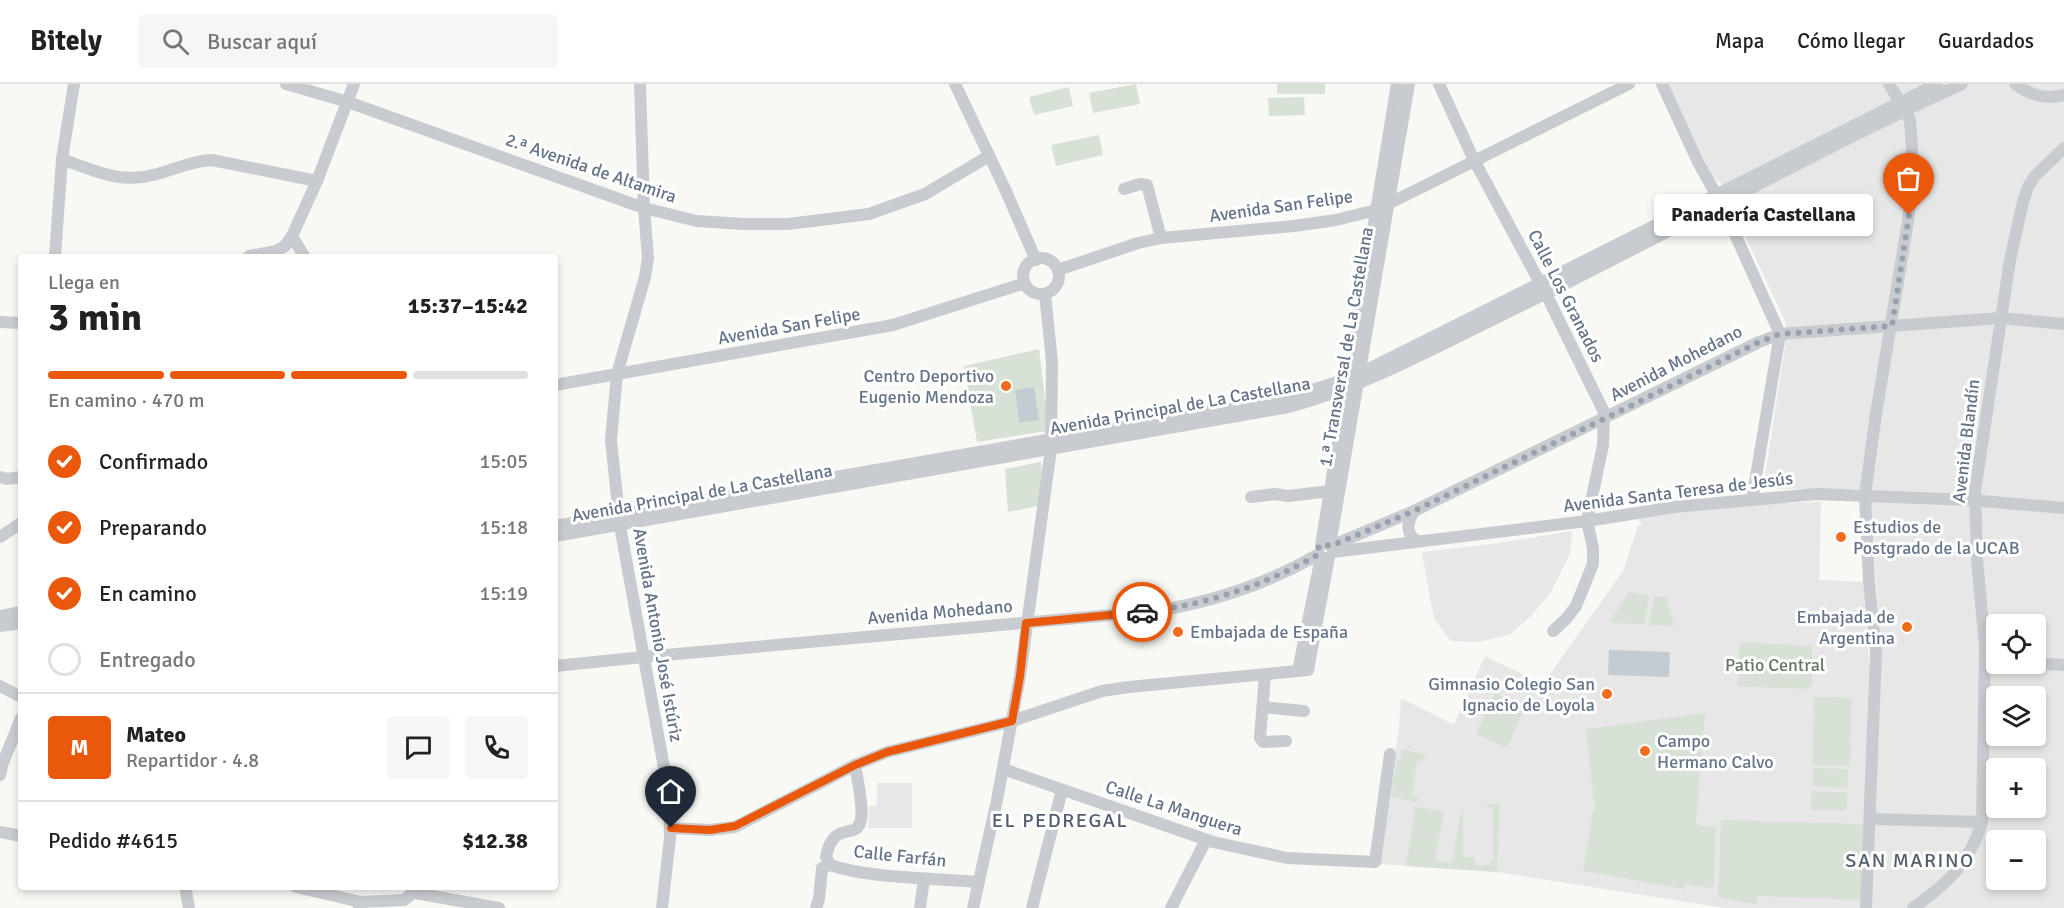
<!DOCTYPE html>
<html lang="es">
<meta charset="utf-8">
<style>
:root{--surface:#fff;--page:#f6f6f6;--text:#222;--muted:#767676;--line:#e0e0e0;--accent:#ea580c}
body{margin:0;font-family:Signika,sans-serif;background:var(--page);color:var(--text);height:100vh;display:flex;flex-direction:column;font-size:22px;white-space:nowrap}
*{box-sizing:border-box;margin:0}
p{font-size:20px;color:var(--muted)}
.icon{flex:none;width:33px;height:33px;fill:none;stroke:currentColor;stroke-width:2;stroke-linecap:round;stroke-linejoin:round}
.map{position:relative;flex:1;overflow:hidden}
.details{position:absolute;left:18px;top:170px;width:540px;height:636px;display:flex;flex-direction:column;background:var(--surface);border-radius:6px;box-shadow:0 3px 9px #0003}
.details>*{flex:none}
.controls{position:absolute;left:1986px;top:530px;display:grid;gap:12px}
.controls a{display:grid;place-items:center;width:60px;height:60px;border-radius:6px;background:var(--surface);box-shadow:0 3px 9px #0003;font-size:30px}
.pin{position:absolute;display:grid;place-items:center;width:51px;height:51px;color:#fff;margin:-62px -26px;border-radius:50% 50% 50% 0;rotate:-45deg;box-shadow:0 0 6px #0007}
.pin .icon{rotate:45deg}
.courier{position:absolute;display:grid;place-items:center;width:60px;height:60px;margin:-30px;border:4px solid #ea580c;border-radius:50%;background:#fff;color:#222;box-shadow:0 2px 8px #0007}
.bubble{position:absolute;height:42px;border-radius:6px;background:var(--surface);box-shadow:0 3px 9px #0003;font-size:20px;font-weight:800;line-height:42px;text-align:center}
.summary em{font-style:normal;font-weight:800}
.summary div{display:flex;flex-direction:column-reverse}
.summary{display:flex;align-items:center;justify-content:space-between;height:102px;padding:0 30px}
h1{font-size:39px;font-weight:800;line-height:45px}
.bar{display:grid;grid-template-columns:repeat(4,1fr);gap:9px 6px;align-content:center;height:72px;padding:0 30px}
.bar i{height:8px;border-radius:4px;background:var(--line)}
.bar .active{background:var(--accent)}
.bar p{grid-column:span 4}
.line{display:flex;align-items:center;gap:15px;padding:0 30px;border-top:2px solid var(--line)}
.line div{flex:1}
.round{display:grid;place-items:center;flex:none;width:63px;height:63px;border-radius:6px;background:var(--page)}
ol{padding:0 30px;list-style:none}
li{display:flex;align-items:center;gap:18px;height:66px}
li p{margin-inline-start:auto}
li .icon{padding:6px;border-radius:50%;background:var(--accent);color:#fff;stroke-width:4}
li:last-child{color:var(--muted)}
li i{width:33px;height:33px;border:3px solid var(--line);border-radius:50%}
header{display:flex;align-items:center;gap:36px;box-sizing:border-box;height:84px;padding:0 30px;background:var(--surface);border-bottom:2px solid var(--line)}
header strong{font-size:28px}
nav{display:flex;gap:33px;margin-inline-start:auto;font-size:21px}
.search{width:420px;height:54px;background:var(--page);display:flex;align-items:center;gap:15px;box-sizing:border-box;padding:0 21px;border-radius:6px;color:var(--muted);font-size:22px}
.map>svg:first-child{display:block}
.built{fill:#e6e7e6;fill-rule:evenodd}
.green{fill:#d8e1d6}
.water{fill:#c2ccd2}
.lines{fill:none;stroke-linecap:round;stroke-linejoin:round}
.minor{stroke:#c8cbcf;stroke-width:12}
.done{stroke:#98a2af;stroke-width:6;stroke-dasharray:0 10.8}
.route{stroke:#ea580c;stroke-width:8}
.poi-dot{fill:#f26c1b;stroke:#fff;stroke-width:2}
.labels{text-anchor:middle;dominant-baseline:central;stroke-width:6;stroke-linejoin:round;paint-order:stroke}
.street-label{font-size:18px;fill:#657489;stroke:#fff}
.poi-label{font-size:18px;fill:#657489;stroke:#fff;text-anchor:end}
.park-label{font-size:18px;fill:#627a60;stroke:#fff}
.neighbourhood-label{font-size:20px;letter-spacing:1.5px;fill:#535e6d;stroke:#fff}
</style>
<header>
<strong>Bitely</strong>
<div class="search"><svg class="icon" aria-label="search" viewBox="0 0 24 24"><circle cx="10" cy="10" r="6"/><path d="M15 15l6 6"/></svg>Buscar aquí</div>
<nav><a>Mapa</a><a>Cómo llegar</a><a>Guardados</a></nav>
</header>
<div class="map">
<svg width="2064" height="824" viewBox="0 0 2064 824">
<rect width="100%" height="100%" fill="#f8f8f5"/>
<g class="built">
<path d="M1667,0H2064V824H1870L1881,570L1870,405H1763L1785,262L1786,239L1721,100L1713,93ZM1996,540H2036V579H1996ZM1996,612H2036V651H1996ZM1996,684H2036V723H1996ZM1996,756H2036V795H1996Z"/>
<path d="M1821,418L1819,496L1864,498L1866,508L1869,584L1862,824H1725L1497,788L1380,780L1386,718L1399,646L1401,614L1454,641L1485,572L1543,600L1623,487L1638,442L1642,441L1637,432L1775,419Z"/>
<path d="M1572,447L1570,470L1551,508L1533,530L1511,550L1479,558L1451,557L1434,535L1422,468L1500,459Z"/>
<path d="M877,699H912V744H868L869,722H877Z"/>
</g>
<g class="green">
<path d="M1136,0L1140,20L1093,29L1089,9Z"/>
<rect x="1277" y="0" width="48" height="10"/>
<path d="M1069,3L1073,22L1034,31L1029,13Z"/>
<path d="M1304,13L1305,31L1269,32L1268,14Z"/>
<path d="M1099,51L1103,71L1056,82L1051,61Z"/>
<path d="M1039,265L1046,322L1047,347L977,358L964,282Z"/>
<path d="M1041,378L1044,421L1008,428L1005,385Z"/>
<path d="M1629,508L1649,512L1645,540L1609,539Z"/>
<path d="M1654,513H1666L1674,542L1649,541Z"/>
<path d="M1740,558L1812,562V601L1805,605L1738,602Z"/>
<path d="M1495,609L1525,623L1507,664L1476,650Z"/>
<path d="M1814,613L1852,614L1850,682L1812,681Z"/>
<path d="M1705,629L1696,740L1708,743L1716,742L1714,801L1711,804L1685,800V805L1583,787L1593,727H1595L1586,645Z"/>
<path d="M1402,665L1425,671L1423,677H1417L1412,712L1418,713L1417,718L1391,713L1397,675L1400,676Z"/>
<path d="M1813,684L1848,685L1847,704L1812,702Z"/>
<path d="M1812,707L1847,709L1846,727L1811,726Z"/>
<path d="M1487,719L1497,720L1500,722L1497,788L1406,782L1415,723L1444,727L1435,776L1452,779L1460,731L1463,730V773H1474L1476,781H1490V778L1493,777V724L1487,723Z"/>
<path d="M1721,736L1865,740L1864,816L1758,812L1757,820L1718,814Z"/>
</g>
<g class="water">
<path d="M1034,303L1039,336L1019,339L1015,306Z"/>
<path d="M1609,566L1670,568L1669,593L1608,591Z"/>
</g>
<g class="lines">
<g class="minor">
<path d="M286,0L348,18L644,124L697,137L744,140H788L869,130L925,110L989,72"/>
<path d="M640,0L644,124L648,174L645,193L617,290L611,356L620,442L669,711L670,754L662,824"/>
<path d="M955,0L1005,105L1036,176"/>
<path d="M1439,0L1474,76L1546,210L1604,328L1603,361L1587,437L1593,464V480L1576,522L1566,535L1553,547"/>
<path d="M1662,0L1698,78L1721,119L1780,250L1752,416"/>
<path d="M2015,0C2030,11 2046,16 2064,11"/>
<path d="M62,75C92,86 121,100 153,91C174,86 190,77 212,76L317,97"/>
<path d="M1124,105L1140,100L1147,101L1161,154"/>
<path d="M292,152L304,172"/>
<path d="M55,172L62,75L74,0"/>
<path d="M249,172L276,167L285,162L292,152L317,97L354,0"/>
<circle cx="1041" cy="192" r="18"/>
<path d="M1058,186L1138,159L1161,154L1294,142L1336,136L1376,126L1629,0"/>
<path d="M0,238L21,239"/>
<path d="M555,301L893,241L1025,199"/>
<path d="M0,393L7,395L21,393"/>
<path d="M1251,413L1275,410L1288,412L1330,407"/>
<path d="M1414,427C1407,439 1405,449 1417,457"/>
<path d="M555,442L1219,326C1273,316 1324,307 1373,283L1937,0"/>
<path d="M555,452L1289,323C1363,303 1430,266 1498,233C1654,158 1804,72 1962,0"/>
<path d="M0,453L21,439"/>
<path d="M1321,461L1397,0"/>
<path d="M1330,461L1409,0"/>
<path d="M1331,462L1414,427L1759,258L1780,250L2001,234L2064,240"/>
<path d="M1333,468L1587,437L1674,423L1817,410L1970,416L2064,424"/>
<path d="M0,532L21,528"/>
<path d="M0,542L21,539"/>
<path d="M2025,579L2064,581"/>
<path d="M555,582L643,573L1156,527C1212,518 1269,499 1319,470"/>
<path d="M1298,587L1321,473"/>
<path d="M1265,590L1260,654L1263,658L1286,657"/>
<path d="M0,602L21,613"/>
<path d="M1263,623L1304,627"/>
<path d="M855,681C857,695 865,726 860,739C854,755 833,737 826,773L830,781C872,795 933,794 978,798"/>
<path d="M1003,685L1213,758L1287,774L1375,778L1390,670"/>
<path d="M0,691L3,679L21,634"/>
<path d="M1871,735L1982,738"/>
<path d="M671,744L710,746L735,743L855,681L887,668L1009,638L1102,607L1129,603L1308,586L1329,473"/>
<path d="M0,748L21,752"/>
<path d="M185,802L189,824"/>
<path d="M296,803L361,818"/>
<path d="M415,809L499,824"/>
<path d="M359,824L361,818L404,816L420,803"/>
<path d="M816,824L819,815L822,784L830,781"/>
<path d="M920,824L924,795"/>
<path d="M973,824L997,716L1020,592L1051,365L1052,278L1045,210"/>
<path d="M1032,824L1062,706"/>
<path d="M1171,824L1206,756"/>
<path d="M1866,824L1876,568L1869,497L1865,411L1876,330L1909,131L1912,66L1910,36L1889,0"/>
<path d="M1913,824C1947,800 1970,779 1982,738L1985,563L1977,475L1975,407L2010,176L2023,118L2028,103L2035,92L2064,64"/>
</g>
</g>
<g class="lines">
<path class="done" d="M1142,528C1203,522 1266,501 1319,470L1318,464L1323,460L1331,462L1414,427L1614,330L1759,258L1780,250L1892,242L1909,131"/>
<path class="route" d="M671,744L710,746L735,742L855,681L887,668L1012,637L1020,592L1026,539L1142,528"/>
</g>
<g class="poi-dot">
<circle cx="1006" cy="302" r="6"/>
<circle cx="1841" cy="453" r="6"/>
<circle cx="1907" cy="543" r="6"/>
<circle cx="1178" cy="548" r="6"/>
<circle cx="1607" cy="610" r="6"/>
<circle cx="1645" cy="667" r="6"/>
</g>
<g class="labels">
<g class="street-label">
<text transform="translate(591 84) rotate(19)">2.ª Avenida de Altamira</text>
<text transform="translate(1281 122) rotate(-8)">Avenida San Felipe</text>
<text transform="translate(1566 212) rotate(63)">Calle Los Granados</text>
<text transform="translate(789 242) rotate(-10)">Avenida San Felipe</text>
<text transform="translate(1346 263) rotate(-80)">1.ª Transversal de La Castellana</text>
<text transform="translate(1676 279) rotate(-27)">Avenida Mohedano</text>
<text transform="translate(1180 322) rotate(-10)">Avenida Principal de La Castellana</text>
<text transform="translate(1966 357) rotate(-83)">Avenida Blandín</text>
<text transform="translate(1678 408) rotate(-7)">Avenida Santa Teresa de Jesús</text>
<text transform="translate(702 409) rotate(-10)">Avenida Principal de La Castellana</text>
<text transform="translate(940 528) rotate(-5)">Avenida Mohedano</text>
<text transform="translate(658 551) rotate(80)">Avenida Antonio José Istúriz</text>
<text transform="translate(1174 724) rotate(18)">Calle La Manguera</text>
<text transform="translate(900 772) rotate(6)">Calle Farfán</text>
</g>
<g class="poi-label">
<text x="994" y="292">Centro Deportivo<tspan x="994" dy="21">Eugenio Mendoza</tspan></text>
<text x="1853" y="443" text-anchor="start">Estudios de<tspan x="1853" dy="21">Postgrado de la UCAB</tspan></text>
<text x="1895" y="533">Embajada de<tspan x="1895" dy="21">Argentina</tspan></text>
<text x="1190" y="548" text-anchor="start">Embajada de España</text>
<text x="1595" y="600">Gimnasio Colegio San<tspan x="1595" dy="21">Ignacio de Loyola</tspan></text>
<text x="1657" y="657" text-anchor="start">Campo<tspan x="1657" dy="21">Hermano Calvo</tspan></text>
</g>
<g class="park-label">
<text x="1775" y="581">Patio Central</text>
</g>
<g class="neighbourhood-label">
<text x="1060" y="736">EL PEDREGAL</text>
<text x="1910" y="776">SAN MARINO</text>
</g>
</g>
</svg>
<div class="controls">
<a><svg class="icon" aria-label="locate" viewBox="0 0 24 24"><circle cx="12" cy="12" r="6"/><path d="M12 2v4M12 18v4M2 12h4M18 12h4"/></svg></a>
<a><svg class="icon" aria-label="layers" viewBox="0 0 24 24"><path d="M12 4l9 5-9 5-9-5zM3 14l9 5 9-5"/></svg></a>
<a>+</a>
<a>−</a>
</div>
<div class="pin" style="left:1909px;top:131px;background:#ea580c"><svg class="icon" aria-label="bag" viewBox="0 0 24 24"><path d="M5 8h14l-1 12H6zM9 8a3 3 0 0 1 6 0"/></svg></div>
<div class="pin" style="left:671px;top:744px;background:#1f2937"><svg class="icon" aria-label="home" viewBox="0 0 24 24"><path d="M3 11l9-7 9 7M6 9v11h12V9"/></svg></div>
<div class="courier" style="left:1142px;top:528px"><svg class="icon" aria-label="car" viewBox="0 0 24 24"><path d="M5 17H2v-5l4-1 3-4h7l3 4 3 1v5h-3M9 17h6M6 11h13"/><circle cx="7" cy="17" r="2"/><circle cx="17" cy="17" r="2"/></svg></div>
<div class="bubble" style="left:1654px;top:110px;width:219px">Panadería Castellana</div>
<section class="details">
<div class="summary"><div><h1>3 min</h1><p>Llega en</p></div><em>15:37–15:42</em></div>
<div class="bar"><i class="active"></i><i class="active"></i><i class="active"></i><i></i><p>En camino · 470 m</p></div>
<ol>
<li><svg class="icon" aria-label="check" viewBox="0 0 24 24"><path d="M5 12l5 5 9-10"/></svg>Confirmado<p>15:05</p></li>
<li><svg class="icon" aria-label="check" viewBox="0 0 24 24"><path d="M5 12l5 5 9-10"/></svg>Preparando<p>15:18</p></li>
<li><svg class="icon" aria-label="check" viewBox="0 0 24 24"><path d="M5 12l5 5 9-10"/></svg>En camino<p>15:19</p></li>
<li><i></i>Entregado</li>
</ol>
<div class="line" style="height:108px"><b class="round" style="background:var(--accent);color:#fff">M</b><div><b>Mateo</b><p>Repartidor · 4.8</p></div><a class="round"><svg class="icon" aria-label="chat" viewBox="0 0 24 24"><path d="M4 5h16v11H9l-5 4z"/></svg></a><a class="round"><svg class="icon" aria-label="phone" viewBox="0 0 24 24"><path d="M5 4h4l2 5-3 2q2 4 5 5l2-3 5 2v4C11 20 4 13 5 4z"/></svg></a></div>
<div class="line" style="height:78px"><div>Pedido #4615</div><b>$12.38</b></div>
</section>
</div>
